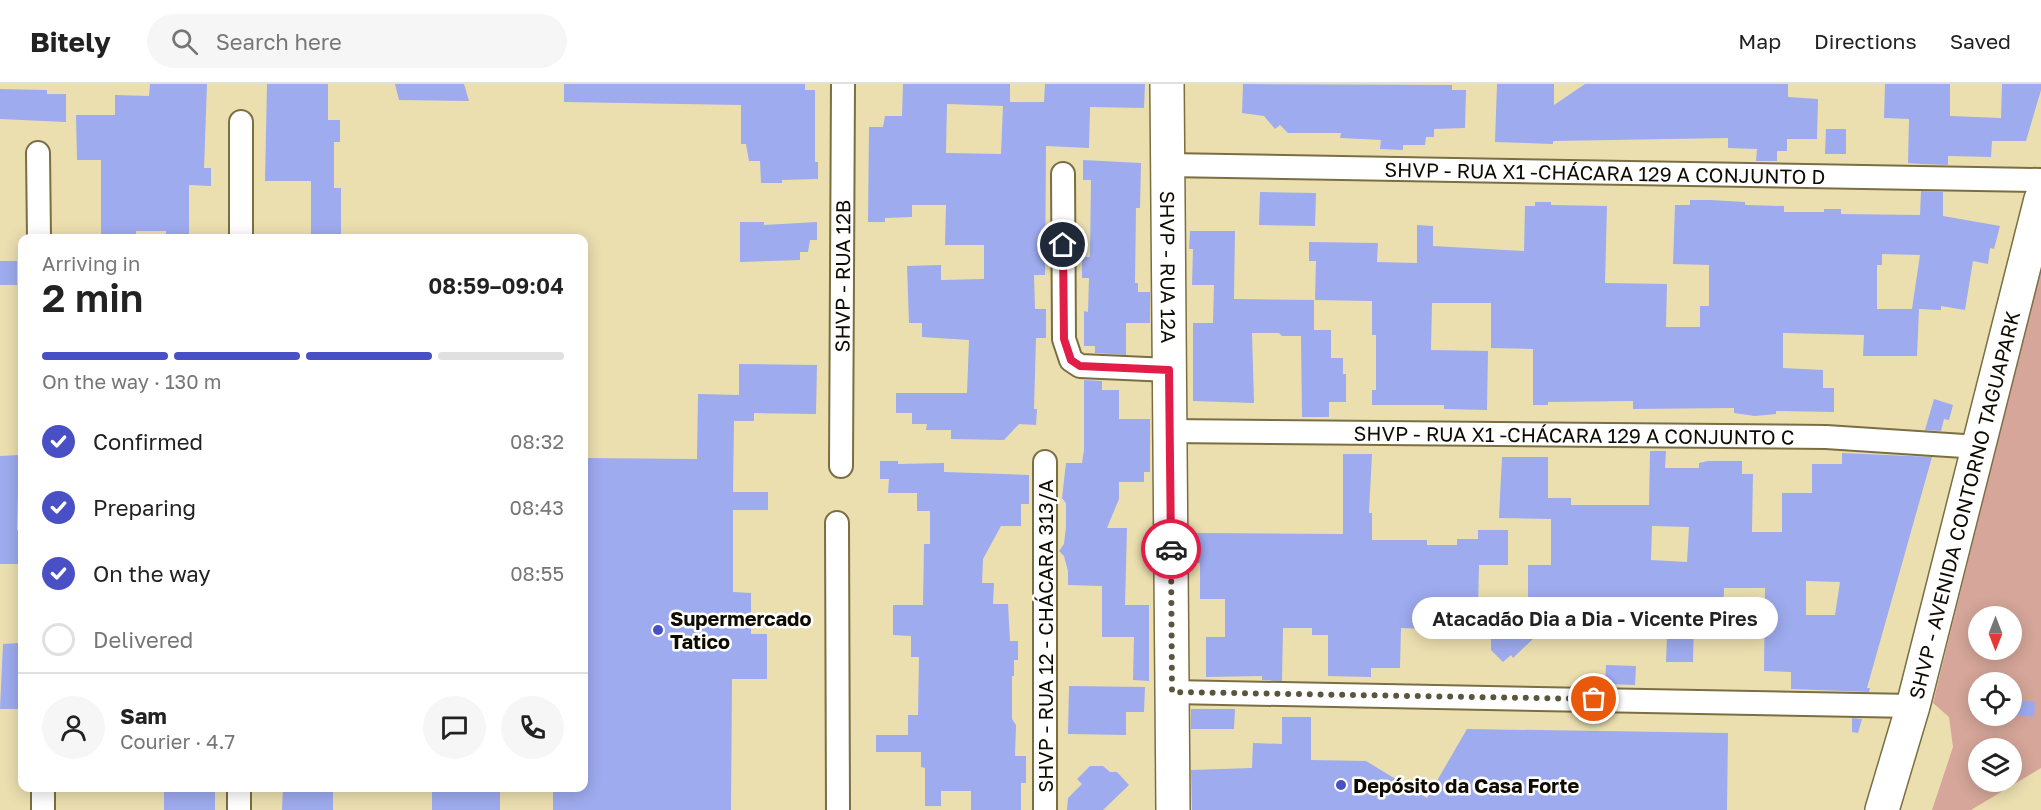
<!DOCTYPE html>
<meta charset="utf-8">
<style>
:root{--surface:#fff;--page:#f6f6f6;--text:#222;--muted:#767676;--line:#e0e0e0;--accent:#4950c5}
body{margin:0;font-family:"Golos Text",sans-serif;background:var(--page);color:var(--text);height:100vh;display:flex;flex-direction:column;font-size:22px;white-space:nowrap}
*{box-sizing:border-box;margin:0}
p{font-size:20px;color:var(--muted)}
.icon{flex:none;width:33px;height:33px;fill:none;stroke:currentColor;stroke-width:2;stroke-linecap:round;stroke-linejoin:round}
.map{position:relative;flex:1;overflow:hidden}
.sheet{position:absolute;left:18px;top:150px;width:570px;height:558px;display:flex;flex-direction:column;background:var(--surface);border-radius:12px;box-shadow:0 3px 15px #0003}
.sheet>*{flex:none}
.needle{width:39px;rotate:180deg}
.fabs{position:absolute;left:1968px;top:522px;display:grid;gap:12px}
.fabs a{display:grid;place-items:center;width:54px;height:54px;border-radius:50%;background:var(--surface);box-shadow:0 3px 15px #0003;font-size:30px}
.pin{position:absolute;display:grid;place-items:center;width:51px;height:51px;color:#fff;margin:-26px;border:3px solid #fff;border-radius:50%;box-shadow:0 2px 6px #0007}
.courier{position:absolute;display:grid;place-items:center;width:60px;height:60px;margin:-30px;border:4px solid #e11d48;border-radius:50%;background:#fff;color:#222;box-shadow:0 2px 8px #0007}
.bubble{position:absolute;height:42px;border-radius:21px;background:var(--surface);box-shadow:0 3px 15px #0003;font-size:20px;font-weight:600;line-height:42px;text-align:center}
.summary em{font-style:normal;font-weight:600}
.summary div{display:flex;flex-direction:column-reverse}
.summary{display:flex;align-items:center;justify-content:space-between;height:102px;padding:0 24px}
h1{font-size:39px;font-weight:600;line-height:45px}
.bar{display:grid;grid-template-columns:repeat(4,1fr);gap:9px 6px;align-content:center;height:72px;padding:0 24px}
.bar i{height:8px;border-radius:4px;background:var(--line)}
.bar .active{background:var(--accent)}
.bar p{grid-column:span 4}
.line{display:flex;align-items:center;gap:15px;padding:0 24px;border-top:2px solid var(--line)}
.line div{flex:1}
.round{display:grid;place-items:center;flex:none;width:63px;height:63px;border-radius:32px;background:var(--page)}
ol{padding:0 24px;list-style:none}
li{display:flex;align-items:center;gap:18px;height:66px}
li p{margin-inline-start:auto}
li .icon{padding:6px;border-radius:50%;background:var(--accent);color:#fff;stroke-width:4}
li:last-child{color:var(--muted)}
li i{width:33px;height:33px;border:3px solid var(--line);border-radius:50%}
header{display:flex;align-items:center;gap:36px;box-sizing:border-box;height:84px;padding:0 30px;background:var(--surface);border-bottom:2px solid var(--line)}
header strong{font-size:28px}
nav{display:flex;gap:33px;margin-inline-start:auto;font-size:21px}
.search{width:420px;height:54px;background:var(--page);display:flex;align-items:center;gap:15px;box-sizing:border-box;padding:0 21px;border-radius:33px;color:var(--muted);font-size:22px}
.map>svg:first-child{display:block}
.green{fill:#d5a699;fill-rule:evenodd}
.building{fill:#9eabee;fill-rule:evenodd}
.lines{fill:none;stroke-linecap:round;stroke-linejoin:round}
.street-casing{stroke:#7a6e43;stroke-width:26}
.secondary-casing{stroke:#7a6e43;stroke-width:36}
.street{stroke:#fff;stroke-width:22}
.secondary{stroke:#fff;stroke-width:33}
.done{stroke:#5c553e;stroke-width:6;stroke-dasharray:0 10.8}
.route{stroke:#e11d48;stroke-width:8}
.poi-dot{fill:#4950c5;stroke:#fff;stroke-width:2}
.labels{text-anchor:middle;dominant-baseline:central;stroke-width:5;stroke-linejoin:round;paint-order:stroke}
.street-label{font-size:20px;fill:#0f0b00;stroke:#fff}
.poi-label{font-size:20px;font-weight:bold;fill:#0f0b00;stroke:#fff;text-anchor:start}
</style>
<header>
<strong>Bitely</strong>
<div class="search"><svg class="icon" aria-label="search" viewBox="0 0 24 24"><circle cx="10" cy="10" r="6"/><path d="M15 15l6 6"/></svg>Search here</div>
<nav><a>Map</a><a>Directions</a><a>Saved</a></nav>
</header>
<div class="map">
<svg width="2041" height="726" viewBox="0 0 2041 726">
<rect width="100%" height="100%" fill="#ebdfb0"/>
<path class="green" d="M2041,183V684L1971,726H1932L1953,663L1949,633L1933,619ZM1978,532H2012V566H1978ZM1978,598H2012V632H1978ZM1978,664H2012V698H1978Z"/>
<g class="building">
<path d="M150,0H207L204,84H211V102L189,101V154H166V147H136V154H101V76H77L76,31H115V11L149,12Z"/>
<path d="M267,0H328V36H340V58H334V104H341V154H311V97H265Z"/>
<path d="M395,0H464L469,17L399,16Z"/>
<path d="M564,0H805V6H815V78H818V95L782,96V99H761L760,77H749L746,60H741V21L564,18Z"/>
<path d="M903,0H1010V18H1044L1045,0H1145L1144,24L1090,23L1089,64L1046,62L1045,191H1034L1035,225H1046V254H1036L1034,325H1037L1036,341L1019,340L1004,356L951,355V346H926L927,340H912V329H896V309H967L969,256L922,253V239H909L907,182L941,181V196L984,195V161H945L946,121H912V133L885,134V138H868L869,43H883L885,32H902ZM947,20L1003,22L1001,70L946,69Z"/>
<path d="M1243,0L1452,1V6H1466L1465,44L1434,45V53H1426L1425,61H1403V66L1380,65L1381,56L1340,54L1341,49H1288L1280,41L1275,45L1264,32L1242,29Z"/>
<path d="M1497,0H1554V21L1585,0H1788V13L1818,15L1817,55H1787V67H1777V77H1756L1757,65L1728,64V54L1553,57V60L1495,58Z"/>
<path d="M1885,0H1950V32L2001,34L2002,0H2041V6L2026,57H1992L1991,73L1948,72V81L1921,80L1908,79L1909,35L1884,34Z"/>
<path d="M0,5L47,6V10H66V38L0,35Z"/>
<path d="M1826,45H1846V70H1825Z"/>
<path d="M1083,76L1141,79L1140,124H1136L1135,199H1138V208H1150V239H1126V271L1095,269V262H1084V227L1088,228L1089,194H1082V173H1090L1091,96H1083Z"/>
<path d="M1921,107L1943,108V132L2000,142L1994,165L1990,164L1988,180L1973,177L1965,226L1941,222V226L1919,225L1917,272H1863L1864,251L1783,249V284L1823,286V304H1834V328L1776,327V330L1755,332L1734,329V324L1633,325V317L1548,318V321H1533V265L1491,264V219H1432L1431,266L1488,267L1487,326L1444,325V321H1372V306H1376V251H1372V217L1315,216L1316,177H1309V158L1378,159L1377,178L1417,179V141L1433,142V162L1524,167L1525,122H1535V118H1551V121L1607,122L1605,199L1667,200L1666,243H1700V222H1709V181L1673,180L1675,121H1690V116H1710L1745,118V121L1784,122V128H1824V125H1841V130L1920,131ZM1882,170L1920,171L1912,225H1877V181H1882Z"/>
<path d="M1260,108L1316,109L1315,142L1259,141Z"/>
<path d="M740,138H764V141L817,138V156H810L808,168H800V176L740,178Z"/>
<path d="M1190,147H1235L1234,215L1314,216V246H1331V274H1343V290H1346V318H1329V333H1302L1301,252H1282L1279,249H1252L1254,319L1193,317V239H1213L1214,201H1192L1193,165H1189Z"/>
<rect x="0" y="177" width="17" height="24"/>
<path d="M739,280L817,281L816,330L754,329V337H734L733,408H768V426H733V508L751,509V550H767V595H732L731,726H553V704H584V374L697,375L698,310L739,311Z"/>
<path d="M1084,296L1102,297V306H1119V335H1150V388H1144V398H1119V415L1107,444H1127L1125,521H1149V597L1133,596L1134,553H1102V502L1068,501V487L1064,472L1059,467L1064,460L1066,443V419L1062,414L1066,379H1082L1084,366Z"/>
<path d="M1934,315L1953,321L1949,336L1944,335L1941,347L1925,346Z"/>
<path d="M1650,367H1666L1665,384H1699V379L1708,377H1742V390H1753L1752,448H1782V409H1812V380H1842V369L1932,373L1867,604H1870L1869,608L1791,605V588L1764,587L1765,504H1724L1723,537H1694L1693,578H1666L1667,552L1626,551V548L1534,545V554L1513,574L1511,571L1503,578L1491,566V519L1528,520V481H1551V435L1499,434L1502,373H1548V414H1571V421H1649ZM1652,442L1689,443L1687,478L1651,476ZM1806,497L1840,498L1835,531H1806Z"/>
<path d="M1343,370H1372L1369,429H1372V456H1427V461H1457V455H1478V446H1508V481H1479L1478,524H1448L1447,542L1430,541V545L1401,544L1400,584H1371V593L1328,592V551H1312V544H1283L1282,597L1262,596V592L1206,593V553H1225V515H1200V479H1191L1192,449L1343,450Z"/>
<path d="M19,371L17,446H22V463H19V480H0V372Z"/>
<path d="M880,377H898V380L944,379V388L1029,391V420H1021V442H1001L983,475L982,499H994L993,520H1008L1010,557H1018V576H1014V592H1012V635L1016,641L1015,672H1026V699H1021V726H971V707H941V722H925V684L921,683V668H876V651H908V631H918L919,573H911V552L893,551V521H923L924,460H930V427H917V409H888L889,395H880Z"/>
<path d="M19,559L20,625H0L3,560Z"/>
<path d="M1606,581L1636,582L1635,601L1605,600Z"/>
<path d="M1069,602L1145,603L1144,628H1126V651L1068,650Z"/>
<path d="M2016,616L2035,618L2034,633L2015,631Z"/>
<path d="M1191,625H1235L1234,645H1191Z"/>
<path d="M1282,633H1311V676L1366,677L1427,714L1467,645L1728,649L1727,726H1192L1191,686L1252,684L1253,659L1282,660Z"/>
<path d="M1852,634L1862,635L1858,649L1852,648Z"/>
<path d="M1090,682H1103L1110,688H1117L1129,701L1103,726H1067L1068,714L1082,700L1077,695Z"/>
<rect x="164" y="704" width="51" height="22"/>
<path d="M283,704H333V726H282Z"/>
<rect x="432" y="707" width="68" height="19"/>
</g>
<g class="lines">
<defs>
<g id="street">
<path d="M38,69L39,154"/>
<path id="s1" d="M1167,81L2041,96"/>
<path d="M1063,90L1064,255L1071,276L1080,282L1169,286"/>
<path d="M241,154V38"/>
<path id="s2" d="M1169,347L1826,353L1979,363"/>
<path d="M1045,378V726"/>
<path id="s3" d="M841,382L843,0"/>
<path d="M837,439L838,726"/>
<path d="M1172,608L1913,622"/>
<path d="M43,704V726"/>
<path d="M239,726V704"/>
</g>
<g id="secondary">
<path id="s4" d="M1167,0L1173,726"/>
<path id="s5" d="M1882,726L1913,622L2041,115"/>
</g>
</defs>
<use href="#street" class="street-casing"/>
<use href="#secondary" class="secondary-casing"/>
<use href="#street" class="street"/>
<use href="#secondary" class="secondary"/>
</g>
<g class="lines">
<path class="done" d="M1171,465L1172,608L1594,615"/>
<path class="route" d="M1063,161L1064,255L1071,276L1080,282L1169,286L1171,465"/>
</g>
<g class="poi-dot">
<circle cx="658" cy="546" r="6"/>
<circle cx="1341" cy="701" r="6"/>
</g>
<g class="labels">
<g class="street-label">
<text stroke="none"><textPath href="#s1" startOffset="438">SHVP - RUA X1 -CHÁCARA 129 A CONJUNTO D</textPath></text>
<text stroke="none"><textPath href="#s4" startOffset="183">SHVP - RUA 12A</textPath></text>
<text stroke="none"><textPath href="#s3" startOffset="190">SHVP - RUA 12B</textPath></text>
<text stroke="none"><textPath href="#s2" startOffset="405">SHVP - RUA X1 -CHÁCARA 129 A CONJUNTO C</textPath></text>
<text stroke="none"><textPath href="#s5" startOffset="316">SHVP - AVENIDA CONTORNO TAGUAPARK</textPath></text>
<text transform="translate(1045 552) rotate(-90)">SHVP - RUA 12 - CHÁCARA 313/A</text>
</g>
<g class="poi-label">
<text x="670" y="534">Supermercado<tspan x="670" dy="23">Tatico</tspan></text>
<text x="1353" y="701">Depósito da Casa Forte</text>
</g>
</g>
</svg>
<div class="fabs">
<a><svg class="needle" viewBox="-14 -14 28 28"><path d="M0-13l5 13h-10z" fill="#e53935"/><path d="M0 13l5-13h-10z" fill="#767676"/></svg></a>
<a><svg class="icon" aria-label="locate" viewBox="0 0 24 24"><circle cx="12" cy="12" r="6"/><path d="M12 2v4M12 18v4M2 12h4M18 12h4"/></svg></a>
<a><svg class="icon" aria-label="layers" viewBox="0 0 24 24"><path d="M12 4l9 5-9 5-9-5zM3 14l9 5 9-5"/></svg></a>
</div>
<div class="pin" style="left:1594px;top:615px;background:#ea580c"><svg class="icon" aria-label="bag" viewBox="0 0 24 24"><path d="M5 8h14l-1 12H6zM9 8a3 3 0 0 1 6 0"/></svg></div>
<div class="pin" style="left:1063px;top:161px;background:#1f2937"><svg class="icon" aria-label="home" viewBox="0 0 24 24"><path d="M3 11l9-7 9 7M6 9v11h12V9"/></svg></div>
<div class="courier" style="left:1171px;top:465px"><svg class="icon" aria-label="car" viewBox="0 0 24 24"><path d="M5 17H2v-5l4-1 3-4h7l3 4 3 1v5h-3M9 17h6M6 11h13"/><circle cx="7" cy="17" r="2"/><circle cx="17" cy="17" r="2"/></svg></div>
<div class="bubble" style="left:1412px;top:513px;width:366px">Atacadão Dia a Dia - Vicente Pires</div>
<section class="sheet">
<div class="summary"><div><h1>2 min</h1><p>Arriving in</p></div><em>08:59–09:04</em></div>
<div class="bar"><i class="active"></i><i class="active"></i><i class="active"></i><i></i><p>On the way · 130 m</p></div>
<ol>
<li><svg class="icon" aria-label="check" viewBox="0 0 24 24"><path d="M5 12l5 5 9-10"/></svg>Confirmed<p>08:32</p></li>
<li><svg class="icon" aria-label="check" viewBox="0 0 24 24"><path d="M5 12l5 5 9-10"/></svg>Preparing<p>08:43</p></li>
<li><svg class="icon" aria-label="check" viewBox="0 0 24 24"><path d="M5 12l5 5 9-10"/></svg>On the way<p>08:55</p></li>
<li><i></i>Delivered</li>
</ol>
<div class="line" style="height:108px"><a class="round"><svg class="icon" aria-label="person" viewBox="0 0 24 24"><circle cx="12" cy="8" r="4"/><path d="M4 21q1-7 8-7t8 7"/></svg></a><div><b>Sam</b><p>Courier · 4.7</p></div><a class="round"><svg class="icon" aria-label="chat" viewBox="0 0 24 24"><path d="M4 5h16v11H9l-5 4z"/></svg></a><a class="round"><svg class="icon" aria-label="phone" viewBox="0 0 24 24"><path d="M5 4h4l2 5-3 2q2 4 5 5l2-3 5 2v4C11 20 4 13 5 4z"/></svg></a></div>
</section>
</div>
